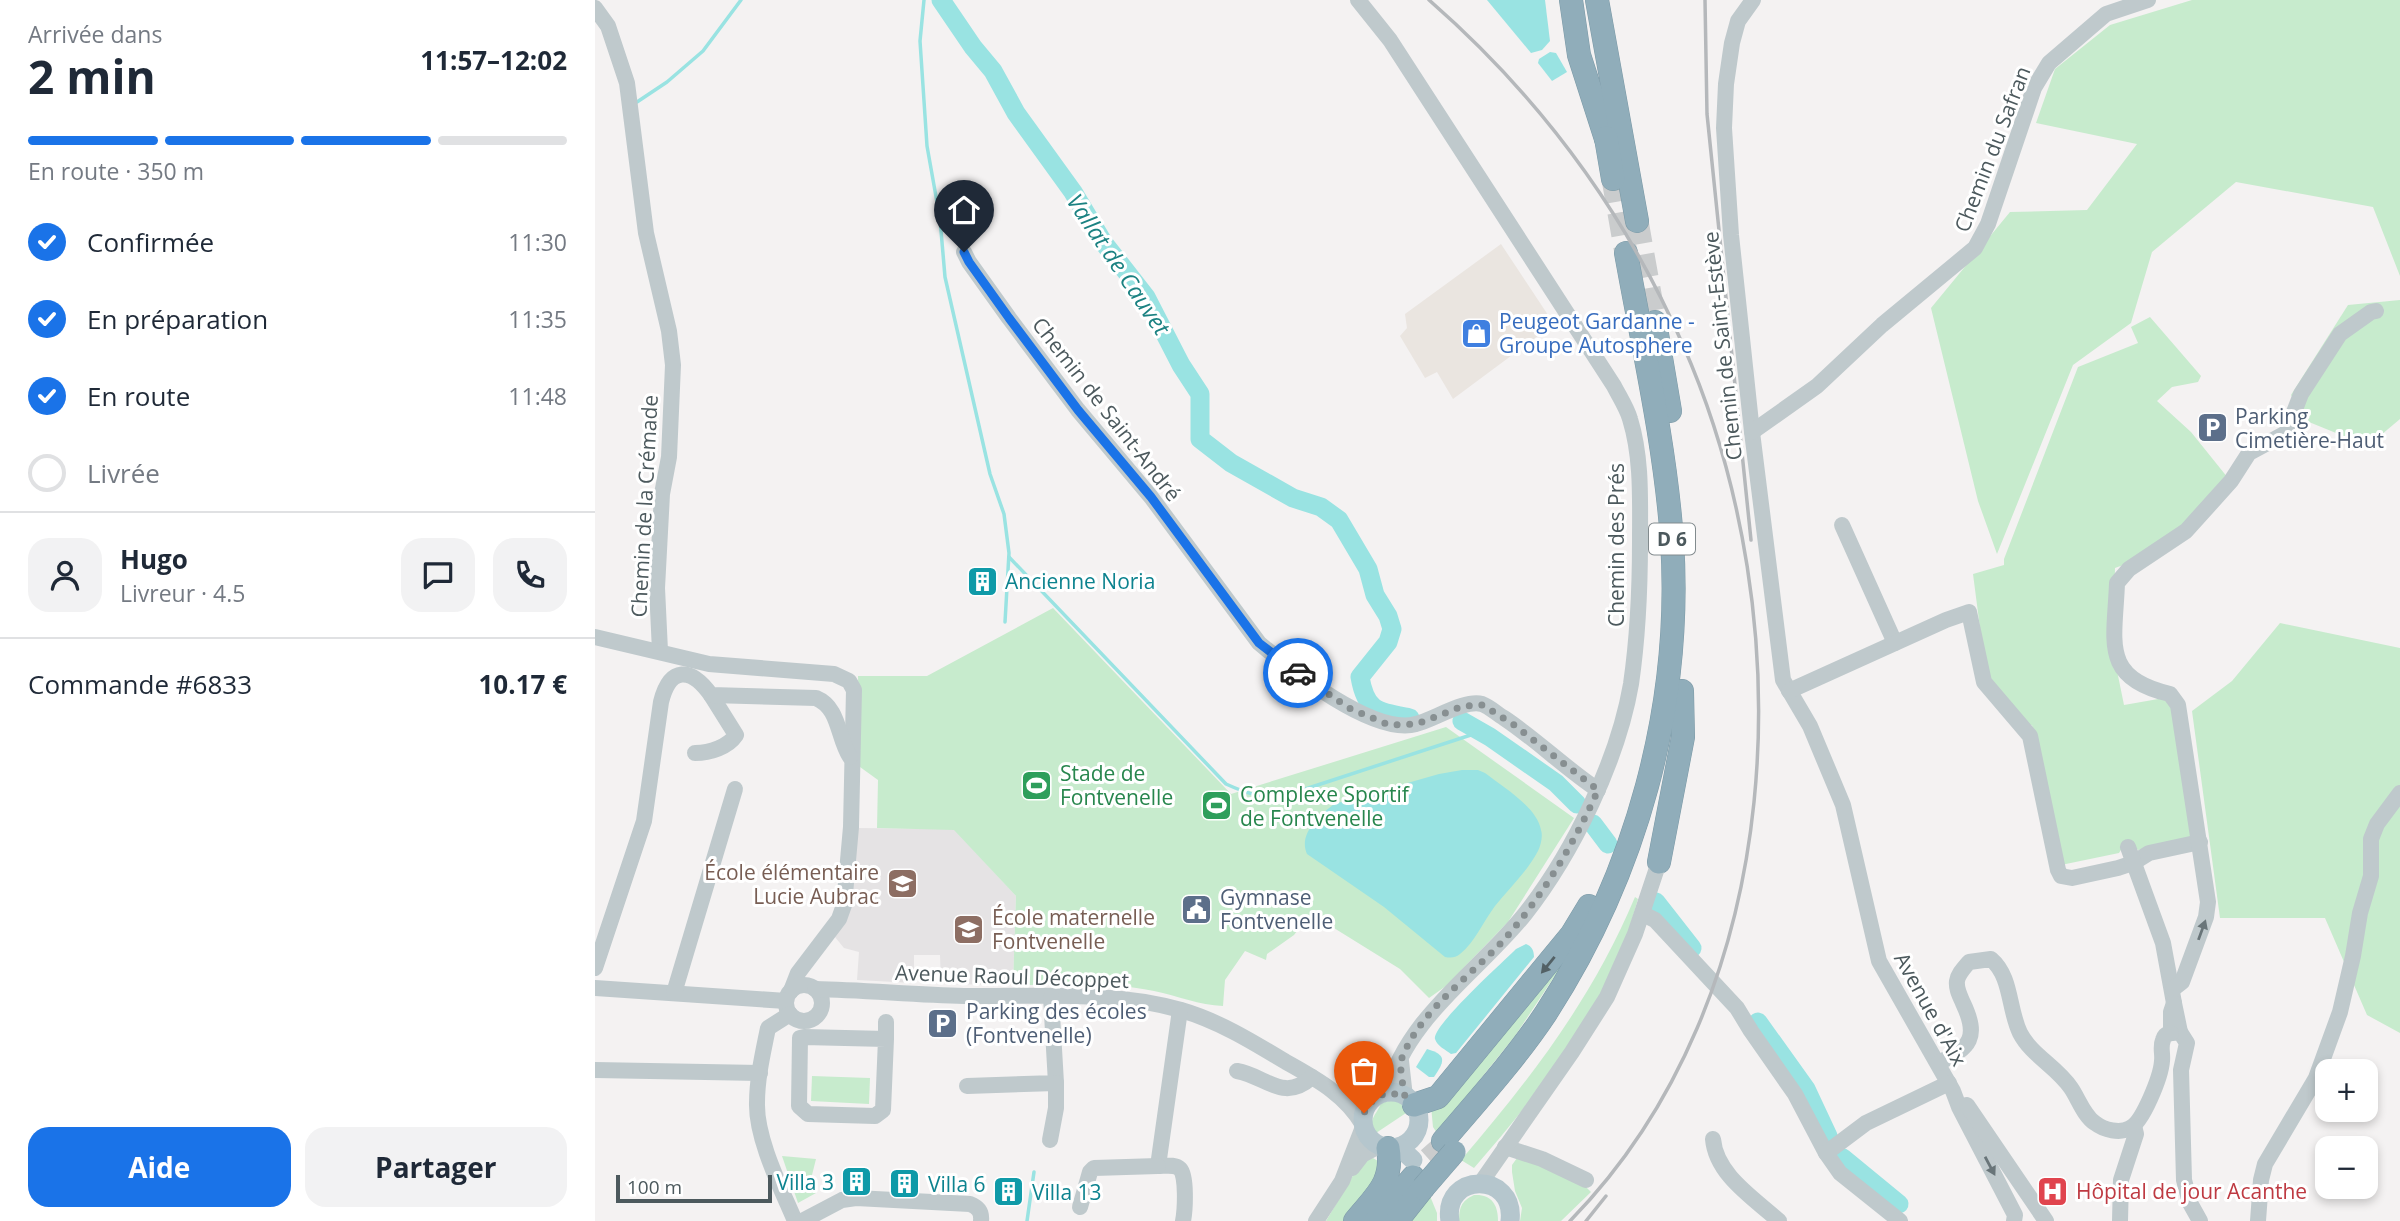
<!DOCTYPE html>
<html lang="fr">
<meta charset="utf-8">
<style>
:root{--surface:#fff;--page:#f2f2f3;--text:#1f2937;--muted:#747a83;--line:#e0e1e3;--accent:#1a73e8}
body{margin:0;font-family:"Open Sans",sans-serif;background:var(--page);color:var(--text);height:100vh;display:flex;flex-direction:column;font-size:26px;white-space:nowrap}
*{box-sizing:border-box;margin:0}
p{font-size:23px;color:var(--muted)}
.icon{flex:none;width:38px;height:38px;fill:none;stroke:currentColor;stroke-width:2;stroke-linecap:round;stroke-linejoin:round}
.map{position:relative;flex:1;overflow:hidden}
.drawer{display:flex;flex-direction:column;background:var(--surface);width:595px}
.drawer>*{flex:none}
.buttons{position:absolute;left:1720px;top:1059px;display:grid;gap:14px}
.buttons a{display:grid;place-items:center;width:63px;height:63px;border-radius:14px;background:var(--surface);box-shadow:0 4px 10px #0003;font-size:35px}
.scale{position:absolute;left:21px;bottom:18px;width:156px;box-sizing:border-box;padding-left:7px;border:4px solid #4c595d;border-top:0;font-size:19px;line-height:24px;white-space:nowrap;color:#4c595d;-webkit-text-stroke:5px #fff;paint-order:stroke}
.pin{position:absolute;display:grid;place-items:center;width:60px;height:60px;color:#fff;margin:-72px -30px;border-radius:50% 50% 50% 0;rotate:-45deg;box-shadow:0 0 7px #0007}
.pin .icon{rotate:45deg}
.courier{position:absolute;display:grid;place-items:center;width:70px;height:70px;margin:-35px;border:5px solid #1a73e8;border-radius:50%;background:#fff;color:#222;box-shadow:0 2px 9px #0007}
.summary em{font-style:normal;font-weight:700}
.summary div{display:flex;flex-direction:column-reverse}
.summary{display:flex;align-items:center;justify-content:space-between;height:119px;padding:0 28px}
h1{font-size:46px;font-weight:700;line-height:52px}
.bar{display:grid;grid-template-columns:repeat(4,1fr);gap:10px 7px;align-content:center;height:84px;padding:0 28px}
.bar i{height:9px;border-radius:5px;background:var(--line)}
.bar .active{background:var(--accent)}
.bar p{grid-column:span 4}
.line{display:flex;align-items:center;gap:18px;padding:0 28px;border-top:2px solid var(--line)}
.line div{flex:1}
.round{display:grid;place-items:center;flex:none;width:74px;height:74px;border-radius:21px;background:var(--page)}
ol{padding:0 28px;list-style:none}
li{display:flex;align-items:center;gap:21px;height:77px}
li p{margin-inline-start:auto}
li .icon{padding:7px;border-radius:50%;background:var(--accent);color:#fff;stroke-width:4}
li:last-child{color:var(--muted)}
li i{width:38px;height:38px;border:4px solid var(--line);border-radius:50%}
.primary-button{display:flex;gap:14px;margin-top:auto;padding:14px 28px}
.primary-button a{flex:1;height:80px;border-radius:21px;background:var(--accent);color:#fff;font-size:28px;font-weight:700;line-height:80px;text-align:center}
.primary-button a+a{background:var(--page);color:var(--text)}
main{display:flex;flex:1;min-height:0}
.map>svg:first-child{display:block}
.commercial{fill:#eae5e0}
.education{fill:#e5e3e4}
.green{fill:#c7ebcd}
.water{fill:#99e3e2}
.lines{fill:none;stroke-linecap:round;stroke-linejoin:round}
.stream{stroke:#99e3e2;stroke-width:3.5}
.river{stroke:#99e3e2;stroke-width:19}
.major-tunnel{stroke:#cacccd;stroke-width:19;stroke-dasharray:19 10;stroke-linecap:butt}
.highway-tunnel{stroke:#cacccd;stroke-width:23;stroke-dasharray:23 11;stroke-linecap:butt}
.highway-casing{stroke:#7b99a6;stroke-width:24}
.minor{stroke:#bfc9cc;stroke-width:16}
.major{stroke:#b5c6cd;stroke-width:19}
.highway{stroke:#90adba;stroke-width:23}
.rail{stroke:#b5b8bb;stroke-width:3.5}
.highway-bridge-casing{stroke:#7b99a6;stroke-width:24;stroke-linecap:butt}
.highway-bridge{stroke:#90adba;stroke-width:23}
.oneway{fill:#697579}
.oneway2{fill:#536166}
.done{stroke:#878f91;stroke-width:7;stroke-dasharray:0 12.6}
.route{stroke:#1a73e8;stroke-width:9}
.labels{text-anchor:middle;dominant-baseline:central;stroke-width:6;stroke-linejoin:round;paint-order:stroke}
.shield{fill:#fff;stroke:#828b8e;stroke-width:2}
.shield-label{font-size:19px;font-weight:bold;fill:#4c595d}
.street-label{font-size:21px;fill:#4c595d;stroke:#fff}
.shop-label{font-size:21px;fill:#366cbe;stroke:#fff;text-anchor:start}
.service-label{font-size:21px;fill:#4e5e75;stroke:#fff;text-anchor:start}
.culture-label{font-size:21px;fill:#0d838f;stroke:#fff;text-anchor:start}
.leisure-label{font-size:21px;fill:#27864d;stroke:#fff;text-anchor:start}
.education-label{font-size:21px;fill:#785e54;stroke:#fff;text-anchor:end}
.health-label{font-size:21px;fill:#be3a42;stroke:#fff;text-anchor:start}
.water-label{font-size:23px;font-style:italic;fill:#1b8282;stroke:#fff}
</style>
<main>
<section class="drawer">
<div class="summary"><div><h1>2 min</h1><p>Arrivée dans</p></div><em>11:57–12:02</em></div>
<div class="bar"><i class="active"></i><i class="active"></i><i class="active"></i><i></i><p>En route · 350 m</p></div>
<ol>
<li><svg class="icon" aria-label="check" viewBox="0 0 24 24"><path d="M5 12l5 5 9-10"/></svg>Confirmée<p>11:30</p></li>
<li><svg class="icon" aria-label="check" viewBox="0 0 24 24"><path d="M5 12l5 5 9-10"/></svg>En préparation<p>11:35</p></li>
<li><svg class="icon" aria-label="check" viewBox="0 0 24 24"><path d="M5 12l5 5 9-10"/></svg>En route<p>11:48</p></li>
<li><i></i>Livrée</li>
</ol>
<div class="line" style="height:126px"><a class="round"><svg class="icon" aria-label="person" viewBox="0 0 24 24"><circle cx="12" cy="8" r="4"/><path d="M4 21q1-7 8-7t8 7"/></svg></a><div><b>Hugo</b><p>Livreur · 4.5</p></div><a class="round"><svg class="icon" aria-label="chat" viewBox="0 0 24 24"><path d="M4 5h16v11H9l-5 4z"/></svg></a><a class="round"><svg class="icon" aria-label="phone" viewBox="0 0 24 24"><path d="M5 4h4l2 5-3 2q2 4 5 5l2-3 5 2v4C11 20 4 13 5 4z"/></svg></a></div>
<div class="line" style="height:91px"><div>Commande #6833</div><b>10.17 €</b></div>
<div class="primary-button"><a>Aide</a><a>Partager</a></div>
</section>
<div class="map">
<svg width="1805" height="1221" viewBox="0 0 1805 1221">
<rect width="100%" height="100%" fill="#f4f2f2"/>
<path class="commercial" d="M906,244L959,324L858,399L842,372L830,378L805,336L812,328L810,314Z"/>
<path class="education" d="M262,828L359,829L421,896L418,985L346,984L345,955H319V983L262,980L264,952L249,948L240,937Z"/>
<g class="green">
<path d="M1597,0H1805V276L1778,207L1641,182L1557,252L1536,323L1478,365L1402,554L1383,501L1336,308L1415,212L1492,210L1542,144L1441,123L1460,69L1515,25Z"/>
<path d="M1805,300V419L1773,446L1709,420L1696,395L1753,305Z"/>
<path d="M1555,317L1606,376L1603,382L1577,387L1562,401L1596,432L1633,478L1586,528L1534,563L1520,568L1518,651L1529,705L1569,698L1575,702L1601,839L1543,850L1539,846L1527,848L1524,853L1466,865L1437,725L1430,726L1392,682L1378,574L1409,565V559L1483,367L1543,343L1536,327Z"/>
<path d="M458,608L636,794L851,727L979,818L913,922L851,986L834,998L805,969L718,915L715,919L712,918L699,935L672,954L671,960L650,951L630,980L628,1006C604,1005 583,996 559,991C513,981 465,985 418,985L421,896L359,830L282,828L283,780L265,767L263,676H332Z"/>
<path d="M1685,623L1805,648V1033L1772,1015L1730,918H1625L1597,711L1637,681Z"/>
<path d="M1040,897L1043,899C1036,923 1029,947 1018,970C986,1039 929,1111 879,1168L866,1160C937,1077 997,999 1040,897Z"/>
<path d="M973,949L963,974H961L920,1036L842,1133L838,1127L836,1106Z"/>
<path d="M217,1076L275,1078L274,1104L216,1101Z"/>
<path d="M798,1100L805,1102L814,1111L781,1133C771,1120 782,1115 786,1103Z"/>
<path d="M187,1156L221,1159L216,1179L221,1193L203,1203Z"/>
<path d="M778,1158L791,1166L751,1221H731L766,1162Z"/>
<path d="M922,1158H926L988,1184L996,1192L966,1221H925L927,1208L920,1191L917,1172V1165Z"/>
<path d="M879,1195C896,1194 903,1204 903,1221H864C864,1208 866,1201 879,1195Z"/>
<path d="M835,1196L842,1213V1221H815Z"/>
</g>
<g class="water">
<path d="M892,0H950L955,41L947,50L936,53Z"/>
<path d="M955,52L961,53L972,72L957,81L943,63L944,59Z"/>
<path d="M867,770H883L890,773C908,787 942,807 946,830C948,836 946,845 943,851C932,872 914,888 900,906C888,922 880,942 865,954C860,958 856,958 850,957L789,907L712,854C703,834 724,816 739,804L844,774Z"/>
<path d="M931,944C937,946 939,951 939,957L861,1053L856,1054C851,1050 842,1046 840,1039C836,1027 909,961 921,949Z"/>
<path d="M832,1049C853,1055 849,1062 839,1077H834L821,1067Z"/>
</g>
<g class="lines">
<g class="stream">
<path d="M329,0L325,41L332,146L345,219L350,277L395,474L409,514L414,553L410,622"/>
<path d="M42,102L72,82L108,51L146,0"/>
<path d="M414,557L631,784C655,795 666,798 692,795L885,732"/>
<path d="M432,1221L439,1172"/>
</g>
<g class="river">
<path d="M346,0L378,47L398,71L421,113L478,192L508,242L551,297L586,365L605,394V439L636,463L698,498L726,507L744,520L773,569L780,595L793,616L797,629L793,642L765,677C771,712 783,712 815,718"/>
<path d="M867,721L895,737L961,783L982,804"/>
<path d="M998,824L1013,844"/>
<path d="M1061,902L1097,948"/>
<path d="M1163,1022L1211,1089L1233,1136"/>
<path d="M1248,1158L1304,1204"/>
</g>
<path class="major-tunnel" d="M833,1144L857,1171"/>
<g class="highway-tunnel">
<path d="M1018,179L1031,253"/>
<path d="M1042,221L1060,322"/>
</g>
<defs>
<g id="highway">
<path d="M976,0L984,55L1011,139"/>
<path d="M1002,0L1042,221"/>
<path d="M1011,138L1018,179"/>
<path d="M1060,322L1075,411"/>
<path d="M1064,862L1088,737L1087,691"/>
<path d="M819,1105L843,1097L977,934L994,906"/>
<path d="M848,1141C884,1099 921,1058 951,1013C1041,874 1088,706 1077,540C1070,443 1048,348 1031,253"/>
<path d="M760,1221C780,1196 799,1183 793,1148"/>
<path d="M781,1221L818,1177"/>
<path d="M802,1221L828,1188"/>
</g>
</defs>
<use href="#highway" class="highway-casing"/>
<g class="minor">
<path d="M763,0L795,40L1019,386C1024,396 1032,408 1035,419C1047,458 1045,500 1045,541C1045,589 1043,636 1036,684C1023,760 978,853 930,914C884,972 811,1017 792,1093"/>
<path d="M1158,0L1143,21L1137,43L1131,84L1129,128L1136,235L1157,432L1188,680L1215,726L1248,805L1284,961L1358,1091L1364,1107L1420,1215L1419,1221"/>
<path d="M0,8L13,26L32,83L51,233L74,331L78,365L74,457L67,494L62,588L65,651"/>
<path d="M369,252L374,262L414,318L483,410L556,497L664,643C696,670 779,736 821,724C838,720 870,699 887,704C895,707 902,714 909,718C942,740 970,768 1003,790"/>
<path d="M1157,432L1222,386L1287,325L1380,248L1393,224L1439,88L1454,63L1511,14L1553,0"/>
<path d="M1247,525L1300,643"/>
<path d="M0,637L114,664L239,674L254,681L259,690L256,827L249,905L244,919L203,973L196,991"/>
<path d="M1194,691L1351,620L1374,612L1389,682L1435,736L1463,870L1466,876L1477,878L1523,868L1538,863L1554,853L1605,842"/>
<path d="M100,753C115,753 133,747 141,735L116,695"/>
<path d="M1533,847L1568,943L1579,1003"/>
<path d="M1048,914L1060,920L1142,1008L1156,1031L1200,1094L1231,1153L1245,1173L1305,1221"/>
<path d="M0,968L49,821L66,702C75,666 96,667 116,695L221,698C245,708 242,737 255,757"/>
<circle cx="209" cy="1003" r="18"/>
<path d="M0,988L191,1001"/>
<path d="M220,989C270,990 320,995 369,996C441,997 517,990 586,1010C624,1021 658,1042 691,1062C721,1079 750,1094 768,1125"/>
<path d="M1578,989L1587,982L1611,917L1613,902L1583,705L1575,694C1505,678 1520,641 1522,583L1534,569L1591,531L1636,481L1654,453L1691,433L1706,394L1745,334L1776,312L1781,311"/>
<path d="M79,993L140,789"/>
<path d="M585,1010L563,1166C570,1166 580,1164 585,1169C592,1176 590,1211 588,1221"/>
<path d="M195,1014L173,1028C168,1053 162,1078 162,1103C161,1139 186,1188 200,1221"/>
<path d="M1576,1033L1585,1032L1592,1043L1586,1070L1589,1180L1595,1203L1605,1221"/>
<path d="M1576,1033V1012L1579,1003L1585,1032"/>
<path d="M291,1039L288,1110L280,1116L213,1114L204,1106L205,1038L209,1037L291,1039V1022"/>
<path d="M806,1061L810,1097"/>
<path d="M1343,1063C1376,1048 1384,1037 1368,1003C1365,996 1361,989 1362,981C1363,974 1369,968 1374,962L1396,959C1417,977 1413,1008 1425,1033C1437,1056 1461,1066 1476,1088C1483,1098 1489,1116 1500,1123C1509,1130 1525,1134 1535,1128C1548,1122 1566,1076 1567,1061C1568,1054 1565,1047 1568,1040C1570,1034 1571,1035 1576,1033"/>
<path d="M0,1070L165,1073"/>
<path d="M642,1071C671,1076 688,1103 717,1077"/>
<path d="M372,1086L461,1083L456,997"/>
<path d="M743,1093L764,1097L785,1095"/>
<path d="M1372,1105L1451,1221"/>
<path d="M1118,1139C1121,1175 1159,1198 1184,1221"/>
<path d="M455,1140L461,1108V1083"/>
<path d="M910,1147L947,1159L991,1180"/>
<path d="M1231,1153L1271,1123L1354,1083"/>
<path d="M757,1168L767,1155L784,1146"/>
<path d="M885,1184L977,1052L1012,997L1040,934L1064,862"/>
<path d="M485,1207L495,1172L499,1168L563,1166"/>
<path d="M207,1221L247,1200L261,1198L375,1204C383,1207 387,1212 386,1221"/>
<path d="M721,1221L747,1181L768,1127"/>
<path d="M1525,1221L1526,1180L1541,1134L1539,1126"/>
<path d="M1663,1221L1666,1180L1670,1164L1721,1078L1745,1012L1758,956L1765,913L1776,876V839L1782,824L1805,793"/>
</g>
<g class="major">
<circle cx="796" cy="1120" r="28"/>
<path d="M804,1147L818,1160"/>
<path d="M855,1221C847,1172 921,1171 915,1221"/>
</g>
<use href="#highway" class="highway"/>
<g class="rail">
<path d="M834,0C945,97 1029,210 1088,345C1209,620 1194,997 975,1221"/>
<path d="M1110,0L1112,114L1156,540"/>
<path d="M991,1221L1011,1196"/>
</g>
<defs>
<path id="highway-bridge" d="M828,1188L859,1152"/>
</defs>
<use href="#highway-bridge" class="highway-bridge-casing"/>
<use href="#highway-bridge" class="highway-bridge"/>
</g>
<defs><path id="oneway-solid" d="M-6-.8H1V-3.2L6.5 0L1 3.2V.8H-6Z" transform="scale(1.75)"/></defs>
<g class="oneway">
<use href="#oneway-solid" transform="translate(1607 930) rotate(-70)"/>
<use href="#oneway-solid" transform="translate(1395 1166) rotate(62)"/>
</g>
<use class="oneway2" href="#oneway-solid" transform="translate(953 965) rotate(129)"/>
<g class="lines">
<path class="done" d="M703,673L754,708L794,725L822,724L868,706L888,705L919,725L1003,790C979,844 946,899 906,943C873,978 828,1009 808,1055C803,1066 808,1084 810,1097C791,1089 778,1095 769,1113"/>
<path class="route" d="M369,252L374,262L414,318L483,410L556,497L664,643L703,673"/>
</g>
<defs>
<symbol id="shop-square" viewBox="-11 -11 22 22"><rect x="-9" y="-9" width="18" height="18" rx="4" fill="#3f7fe0" stroke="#fff"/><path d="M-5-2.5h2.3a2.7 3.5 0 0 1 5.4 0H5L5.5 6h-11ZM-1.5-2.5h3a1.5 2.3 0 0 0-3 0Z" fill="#fff"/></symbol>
<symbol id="parking-square" viewBox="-11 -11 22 22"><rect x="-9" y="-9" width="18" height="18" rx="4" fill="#5c6f8a" stroke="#fff"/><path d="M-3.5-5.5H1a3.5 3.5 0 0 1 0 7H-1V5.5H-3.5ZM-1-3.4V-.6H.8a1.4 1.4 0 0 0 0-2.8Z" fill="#fff"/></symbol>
<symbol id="building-square" viewBox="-11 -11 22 22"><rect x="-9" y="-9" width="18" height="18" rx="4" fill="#0f9aa8" stroke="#fff"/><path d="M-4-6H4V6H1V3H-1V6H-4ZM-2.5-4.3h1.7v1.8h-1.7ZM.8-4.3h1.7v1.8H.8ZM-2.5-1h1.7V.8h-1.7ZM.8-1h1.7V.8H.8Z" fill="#fff"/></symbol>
<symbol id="stadium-square" viewBox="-11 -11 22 22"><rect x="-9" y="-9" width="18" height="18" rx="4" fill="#2e9e5b" stroke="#fff"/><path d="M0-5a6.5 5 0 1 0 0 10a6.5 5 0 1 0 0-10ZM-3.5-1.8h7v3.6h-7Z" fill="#fff"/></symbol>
<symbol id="school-square" viewBox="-11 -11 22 22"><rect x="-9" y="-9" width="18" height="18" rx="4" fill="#8d6e63" stroke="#fff"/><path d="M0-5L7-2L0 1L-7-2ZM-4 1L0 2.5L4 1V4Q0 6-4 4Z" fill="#fff"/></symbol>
<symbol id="civic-square" viewBox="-11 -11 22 22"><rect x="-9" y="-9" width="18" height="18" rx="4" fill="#5c6f8a" stroke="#fff"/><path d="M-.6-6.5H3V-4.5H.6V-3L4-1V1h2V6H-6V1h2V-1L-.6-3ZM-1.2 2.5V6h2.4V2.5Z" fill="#fff"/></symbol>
<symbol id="hospital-square" viewBox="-11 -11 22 22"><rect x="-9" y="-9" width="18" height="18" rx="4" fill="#e0444e" stroke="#fff"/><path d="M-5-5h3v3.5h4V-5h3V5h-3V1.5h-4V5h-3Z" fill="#fff"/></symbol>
</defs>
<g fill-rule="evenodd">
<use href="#shop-square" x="864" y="316" width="35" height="35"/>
<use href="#parking-square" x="1600" y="410" width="35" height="35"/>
<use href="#building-square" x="370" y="564" width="35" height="35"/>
<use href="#stadium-square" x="424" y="768" width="35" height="35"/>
<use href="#stadium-square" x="604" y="788" width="35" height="35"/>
<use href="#school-square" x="290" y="866" width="35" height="35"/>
<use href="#civic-square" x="584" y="892" width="35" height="35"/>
<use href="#school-square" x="356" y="912" width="35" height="35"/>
<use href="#parking-square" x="330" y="1006" width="35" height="35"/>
<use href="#building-square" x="244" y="1164" width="35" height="35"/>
<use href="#building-square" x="292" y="1166" width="35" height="35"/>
<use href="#hospital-square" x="1440" y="1174" width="35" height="35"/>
<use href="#building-square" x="396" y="1174" width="35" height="35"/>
</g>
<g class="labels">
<rect class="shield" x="1054" y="523.5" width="46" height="31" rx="5"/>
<g class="shield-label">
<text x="1077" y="539">D 6</text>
</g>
<g class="street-label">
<text transform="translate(1397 149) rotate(-69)">Chemin du Safran</text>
<text transform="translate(1127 346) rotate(-96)">Chemin de Saint-Estève</text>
<text transform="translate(512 409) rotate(52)">Chemin de Saint-André</text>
<text transform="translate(49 506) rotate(-87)">Chemin de la Crémade</text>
<text transform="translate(1021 545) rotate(-90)">Chemin des Prés</text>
<text transform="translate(417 976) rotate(2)">Avenue Raoul Décoppet</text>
<text transform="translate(1336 1009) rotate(61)">Avenue d'Aix</text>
</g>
<g class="shop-label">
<text x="904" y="321">Peugeot Gardanne -<tspan x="904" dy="24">Groupe Autosphere</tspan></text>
</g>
<g class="service-label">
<text x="1640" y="416">Parking<tspan x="1640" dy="24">Cimetière-Haut</tspan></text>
<text x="625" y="897">Gymnase<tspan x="625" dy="24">Fontvenelle</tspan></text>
<text x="371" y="1011">Parking des écoles<tspan x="371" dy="24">(Fontvenelle)</tspan></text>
</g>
<g class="culture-label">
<text x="410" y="581">Ancienne Noria</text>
<text x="239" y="1182" text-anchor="end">Villa 3</text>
<text x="333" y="1184">Villa 6</text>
<text x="437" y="1192">Villa 13</text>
</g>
<g class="leisure-label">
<text x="465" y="773">Stade de<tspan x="465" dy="24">Fontvenelle</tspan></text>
<text x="645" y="794">Complexe Sportif<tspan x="645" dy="24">de Fontvenelle</tspan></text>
</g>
<g class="education-label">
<text x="284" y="872">École élémentaire<tspan x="284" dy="24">Lucie Aubrac</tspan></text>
<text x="397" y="917" text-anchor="start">École maternelle<tspan x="397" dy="24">Fontvenelle</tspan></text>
</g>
<g class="health-label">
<text x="1481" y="1191">Hôpital de jour Acanthe</text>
</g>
<g class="water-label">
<text transform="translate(524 264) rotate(56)">Vallat de Cauvet</text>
</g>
</g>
</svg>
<div class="buttons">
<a>+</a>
<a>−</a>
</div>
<div class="scale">100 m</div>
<div class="pin" style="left:769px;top:1113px;background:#ea580c"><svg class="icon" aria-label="bag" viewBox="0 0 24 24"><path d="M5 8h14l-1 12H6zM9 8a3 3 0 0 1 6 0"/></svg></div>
<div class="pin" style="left:369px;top:252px;background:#1f2937"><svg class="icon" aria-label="home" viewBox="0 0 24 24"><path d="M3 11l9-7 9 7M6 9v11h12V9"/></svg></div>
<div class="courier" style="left:703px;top:673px"><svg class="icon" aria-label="car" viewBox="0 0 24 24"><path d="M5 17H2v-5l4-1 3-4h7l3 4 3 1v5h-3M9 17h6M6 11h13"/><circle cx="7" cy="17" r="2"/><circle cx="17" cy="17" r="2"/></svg></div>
</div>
</main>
